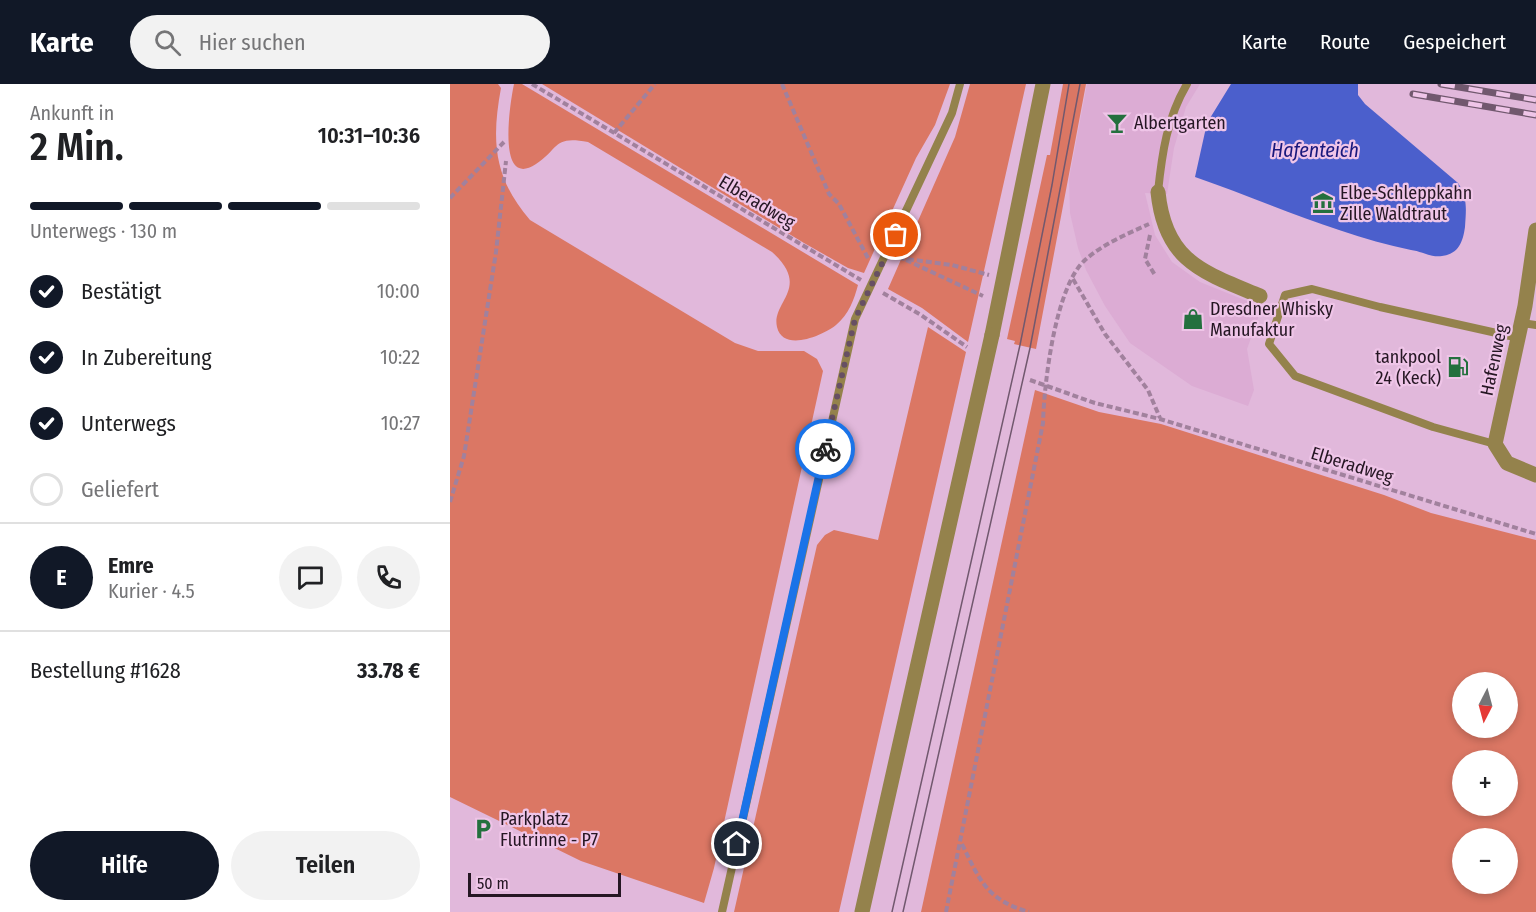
<!DOCTYPE html>
<html lang="de">
<meta charset="utf-8">
<style>
:root{--surface:#fff;--page:#f2f2f2;--text:#202124;--muted:#757577;--line:#e0e0e0;--accent:#111827}
body{margin:0;font-family:"Fira Sans Condensed",sans-serif;background:var(--page);color:var(--text);height:100vh;display:flex;flex-direction:column;font-size:22px;white-space:nowrap}
*{box-sizing:border-box;margin:0}
p{font-size:20px;color:var(--muted)}
.icon{flex:none;width:33px;height:33px;fill:none;stroke:currentColor;stroke-width:2;stroke-linecap:round;stroke-linejoin:round}
.map{position:relative;flex:1;overflow:hidden}
.sheet{display:flex;flex-direction:column;background:var(--surface);width:450px}
.sheet>*{flex:none}
.needle{width:39px;rotate:186deg}
.buttons{position:absolute;left:1002px;top:588px;display:grid;gap:12px}
.buttons a{display:grid;place-items:center;width:66px;height:66px;border-radius:50%;background:var(--surface);box-shadow:0 3px 9px #0003;font-size:30px}
.scale{position:absolute;left:18px;bottom:15px;width:153px;box-sizing:border-box;padding-left:6px;border:3px solid #251623;border-top:0;font-size:16px;line-height:21px;white-space:nowrap;color:#251623;-webkit-text-stroke:4px #efc5e8;paint-order:stroke}
.pin{position:absolute;display:grid;place-items:center;width:51px;height:51px;color:#fff;margin:-26px;border:3px solid #fff;border-radius:50%;box-shadow:0 2px 6px #0007}
.courier{position:absolute;display:grid;place-items:center;width:60px;height:60px;margin:-30px;border:4px solid #1a73e8;border-radius:50%;background:#fff;color:#222;box-shadow:0 2px 8px #0007}
.overview em{font-style:normal;font-weight:600}
.overview div{display:flex;flex-direction:column-reverse}
.overview{display:flex;align-items:center;justify-content:space-between;height:102px;padding:0 30px}
h1{font-size:39px;font-weight:600;line-height:45px}
.bar{display:grid;grid-template-columns:repeat(4,1fr);gap:9px 6px;align-content:center;height:72px;padding:0 30px}
.bar i{height:8px;border-radius:4px;background:var(--line)}
.bar .on{background:var(--accent)}
.bar p{grid-column:span 4}
.line{display:flex;align-items:center;gap:15px;padding:0 30px;border-top:2px solid var(--line)}
.line div{flex:1}
.round{display:grid;place-items:center;flex:none;width:63px;height:63px;border-radius:32px;background:var(--page)}
ol{padding:0 30px;list-style:none}
li{display:flex;align-items:center;gap:18px;height:66px}
li p{margin-inline-start:auto}
li .icon{padding:6px;border-radius:50%;background:var(--accent);color:#fff;stroke-width:4}
li:last-child{color:var(--muted)}
li i{width:33px;height:33px;border:3px solid var(--line);border-radius:50%}
.primary-button{display:flex;gap:12px;margin-top:auto;padding:12px 30px}
.primary-button a{flex:1;height:69px;border-radius:36px;background:var(--accent);color:#fff;font-size:24px;font-weight:600;line-height:69px;text-align:center}
.primary-button a+a{background:var(--page);color:var(--text)}
header{display:flex;align-items:center;gap:36px;box-sizing:border-box;height:84px;padding:0 30px;background:var(--accent);color:#fff}
header strong{font-size:28px}
nav{display:flex;gap:33px;margin-inline-start:auto;font-size:21px}
.search{width:420px;height:54px;background:var(--page);display:flex;align-items:center;gap:15px;box-sizing:border-box;padding:0 21px;border-radius:33px;color:var(--muted);font-size:22px}
main{display:flex;flex:1;min-height:0}
.map>svg:first-child{display:block}
.built{fill:#dcacd4}
.green{fill:#db7764;fill-rule:evenodd}
.water{fill:#4b5fcc}
.lines{fill:none;stroke-linecap:round;stroke-linejoin:round}
.path{stroke:#a1819d;stroke-width:4;stroke-dasharray:6 3;stroke-linecap:butt}
.lane{stroke:#94824c;stroke-width:8}
.street{stroke:#94824c;stroke-width:15}
.tram{stroke:#71586e;stroke-width:1.5}
.rail-casing{stroke:#71586e;stroke-width:7}
.rail{stroke:#efc5e8;stroke-width:4.5;stroke-dasharray:14;stroke-linecap:butt}
.street-bridge{stroke:#94824c;stroke-width:15}
.done{stroke:#674f63;stroke-width:6;stroke-dasharray:0 10.8}
.route{stroke:#1a73e8;stroke-width:8}
.labels{text-anchor:middle;dominant-baseline:central;stroke-width:4.5;stroke-linejoin:round;paint-order:stroke}
.poi-label{font-size:18px;fill:#251623;stroke:#efc5e8;text-anchor:start}
.street-label{font-size:18px;fill:#251623;stroke:#efc5e8}
.water-label{font-size:20px;font-style:italic;fill:#19187c;stroke:#efc5e8}
</style>
<header>
<strong>Karte</strong>
<div class="search"><svg class="icon" aria-label="search" viewBox="0 0 24 24"><circle cx="10" cy="10" r="6"/><path d="M15 15l6 6"/></svg>Hier suchen</div>
<nav><a>Karte</a><a>Route</a><a>Gespeichert</a></nav>
</header>
<main>
<section class="sheet">
<div class="overview"><div><h1>2 Min.</h1><p>Ankunft in</p></div><em>10:31–10:36</em></div>
<div class="bar"><i class="on"></i><i class="on"></i><i class="on"></i><i></i><p>Unterwegs · 130 m</p></div>
<ol>
<li><svg class="icon" aria-label="check" viewBox="0 0 24 24"><path d="M5 12l5 5 9-10"/></svg>Bestätigt<p>10:00</p></li>
<li><svg class="icon" aria-label="check" viewBox="0 0 24 24"><path d="M5 12l5 5 9-10"/></svg>In Zubereitung<p>10:22</p></li>
<li><svg class="icon" aria-label="check" viewBox="0 0 24 24"><path d="M5 12l5 5 9-10"/></svg>Unterwegs<p>10:27</p></li>
<li><i></i>Geliefert</li>
</ol>
<div class="line" style="height:108px"><b class="round" style="background:var(--accent);color:#fff">E</b><div><b>Emre</b><p>Kurier · 4.5</p></div><a class="round"><svg class="icon" aria-label="chat" viewBox="0 0 24 24"><path d="M4 5h16v11H9l-5 4z"/></svg></a><a class="round"><svg class="icon" aria-label="phone" viewBox="0 0 24 24"><path d="M5 4h4l2 5-3 2q2 4 5 5l2-3 5 2v4C11 20 4 13 5 4z"/></svg></a></div>
<div class="line" style="height:78px"><div>Bestellung #1628</div><b>33.78 €</b></div>
<div class="primary-button"><a>Hilfe</a><a>Teilen</a></div>
</section>
<div class="map">
<svg width="1086" height="828" viewBox="0 0 1086 828">
<rect width="100%" height="100%" fill="#e1b8db"/>
<path class="built" d="M637,0H750L736,23L724,64L717,110L695,109L705,151L722,178L750,198L812,223L797,265L804,306L798,322L742,302L680,259L655,222L636,186L628,164L620,129L619,95Z"/>
<g class="green">
<path d="M0,0H48L51,4C41,58 44,94 80,136L285,259L308,267H354L367,275L373,287L264,784L254,819L131,777L0,713Z"/>
<path d="M64,0H72L408,201C404,216 399,230 386,241C374,251 333,269 327,243C321,218 362,204 322,168L138,58C103,51 109,65 86,80C45,107 61,14 64,0Z"/>
<path d="M92,0H500L485,41L466,74L414,189L398,184L354,159Z"/>
<path d="M520,0H576L518,258L472,224L438,205L505,53Z"/>
<path d="M613,0H636L586,265L564,260L565,257L557,255L597,71H600Z"/>
<path d="M478,243L516,268L389,828H284L367,461L375,451L384,446L428,456Z"/>
<path d="M585,306L649,328L711,340L934,411L981,429L1086,456V828H471ZM1012,598H1058V644H1012ZM1012,676H1058V722H1012ZM1012,754H1058V800H1012Z"/>
</g>
<path class="water" d="M781,0H908V11L915,20L1008,99C1018,114 1016,126 1015,143C1013,157 1009,170 992,172C982,174 971,167 961,166C889,151 814,117 745,93L757,39Z"/>
<g class="lines">
<g class="path">
<path d="M82,0L411,196"/>
<path d="M332,0L379,110L389,120L419,176"/>
<path d="M164,49L205,0"/>
<path d="M0,114L54,58"/>
<path d="M700,151L695,175L705,191"/>
<path d="M449,174L502,181L539,191"/>
<path d="M456,176L533,212"/>
<path d="M623,195L655,250L698,306L710,334"/>
<path d="M433,209L471,231L517,263"/>
<path d="M580,296L645,319L710,335L1086,450"/>
<path d="M0,418L14,372L46,168L56,77"/>
<path d="M512,760C530,797 537,816 579,828"/>
<path d="M496,828L593,339C594,300 605,203 635,176C653,160 677,150 699,140"/>
</g>
<g class="lane">
<path d="M708,108C712,69 717,34 737,0"/>
<path d="M1072,239L1086,241"/>
<path d="M1045,360L983,343L845,292L819,260L835,211L862,205L930,223L1069,254"/>
<path d="M272,828L405,235L502,29L510,0"/>
</g>
<g class="street">
<path d="M708,108C715,178 753,188 810,212"/>
<path d="M1086,146L1075,222L1045,360L1057,379L1086,391"/>
<path d="M542,251L593,0"/>
</g>
<g class="tram">
<path d="M442,828L570,261L602,101L619,0"/>
<path d="M453,828L580,264L630,0"/>
</g>
<defs>
<g id="rail">
<path d="M991,0L1086,16"/>
<path d="M963,10L1086,31"/>
</g>
</defs>
<use href="#rail" class="rail-casing"/>
<use href="#rail" class="rail"/>
<path class="street-bridge" d="M412,828L542,251"/>
</g>
<g class="lines">
<path class="done" d="M375,365L405,235L446,151"/>
<path class="route" d="M287,760L375,365"/>
</g>
<defs>
<symbol id="bar-bare" viewBox="-9 -9 18 18"><path d="M-6-5H6L.8 .8V4.5H3.5V6h-7V4.5H-.8V.8Z" fill="#24703e" stroke="#efc5e8" stroke-width="2.5" paint-order="stroke"/></symbol>
<symbol id="museum-bare" viewBox="-9 -9 18 18"><path d="M0-6L6-3V-2H-6V-3ZM-5-1h2V3h-2ZM-1-1h2V3h-2ZM3-1h2V3H3ZM-6 4H6V6H-6Z" fill="#24703e" stroke="#efc5e8" stroke-width="2.5" paint-order="stroke"/></symbol>
<symbol id="shop-bare" viewBox="-9 -9 18 18"><path d="M-5-2.5h2.3a2.7 3.5 0 0 1 5.4 0H5L5.5 6h-11ZM-1.5-2.5h3a1.5 2.3 0 0 0-3 0Z" fill="#24703e" stroke="#efc5e8" stroke-width="2.5" paint-order="stroke"/></symbol>
<symbol id="fuel-bare" viewBox="-9 -9 18 18"><path d="M-5.5-6h7V0h2V4h1.3V-2.5L3-4.5l.8-.8L6-3V5H2.5V1h-1V6h-7ZM-4.2-4.7v3.2H.2V-4.7Z" fill="#24703e" stroke="#efc5e8" stroke-width="2.5" paint-order="stroke"/></symbol>
<symbol id="parking-bare" viewBox="-9 -9 18 18"><path d="M-3.5-5.5H1a3.5 3.5 0 0 1 0 7H-1V5.5H-3.5ZM-1-3.4V-.6H.8a1.4 1.4 0 0 0 0-2.8Z" fill="#24703e" stroke="#efc5e8" stroke-width="2.5" paint-order="stroke"/></symbol>
</defs>
<g fill-rule="evenodd">
<use href="#bar-bare" x="652" y="24" width="30" height="30"/>
<use href="#museum-bare" x="858" y="104" width="30" height="30"/>
<use href="#shop-bare" x="728" y="220" width="30" height="30"/>
<use href="#fuel-bare" x="993" y="268" width="30" height="30"/>
<use href="#parking-bare" x="18" y="730" width="30" height="30"/>
</g>
<g class="labels">
<g class="poi-label">
<text x="684" y="39">Albertgarten</text>
<text x="890" y="109">Elbe-Schleppkahn<tspan x="890" dy="21">Zille Waldtraut</tspan></text>
<text x="760" y="225">Dresdner Whisky<tspan x="760" dy="21">Manufaktur</tspan></text>
<text x="991" y="273" text-anchor="end">tankpool<tspan x="991" dy="21">24 (Keck)</tspan></text>
<text x="50" y="735">Parkplatz<tspan x="50" dy="21">Flutrinne - P7</tspan></text>
</g>
<g class="street-label">
<text transform="translate(307 118) rotate(31)">Elberadweg</text>
<text transform="translate(1044 276) rotate(-78)">Hafenweg</text>
<text transform="translate(902 381) rotate(17)">Elberadweg</text>
</g>
<g class="water-label">
<text x="865" y="66">Hafenteich</text>
</g>
</g>
</svg>
<div class="buttons">
<a><svg class="needle" viewBox="-14 -14 28 28"><path d="M0-13l5 13h-10z" fill="#e53935"/><path d="M0 13l5-13h-10z" fill="#757577"/></svg></a>
<a>+</a>
<a>−</a>
</div>
<div class="scale">50 m</div>
<div class="pin" style="left:446px;top:151px;background:#ea580c"><svg class="icon" aria-label="bag" viewBox="0 0 24 24"><path d="M5 8h14l-1 12H6zM9 8a3 3 0 0 1 6 0"/></svg></div>
<div class="pin" style="left:287px;top:760px;background:#1f2937"><svg class="icon" aria-label="home" viewBox="0 0 24 24"><path d="M3 11l9-7 9 7M6 9v11h12V9"/></svg></div>
<div class="courier" style="left:375px;top:365px"><svg class="icon" aria-label="bike" viewBox="0 0 24 24"><circle cx="6" cy="16" r="4"/><circle cx="18" cy="16" r="4"/><path d="M6 16l4-8h5l3 8M10 8l3 8H6M13 5h3"/></svg></div>
</div>
</main>
